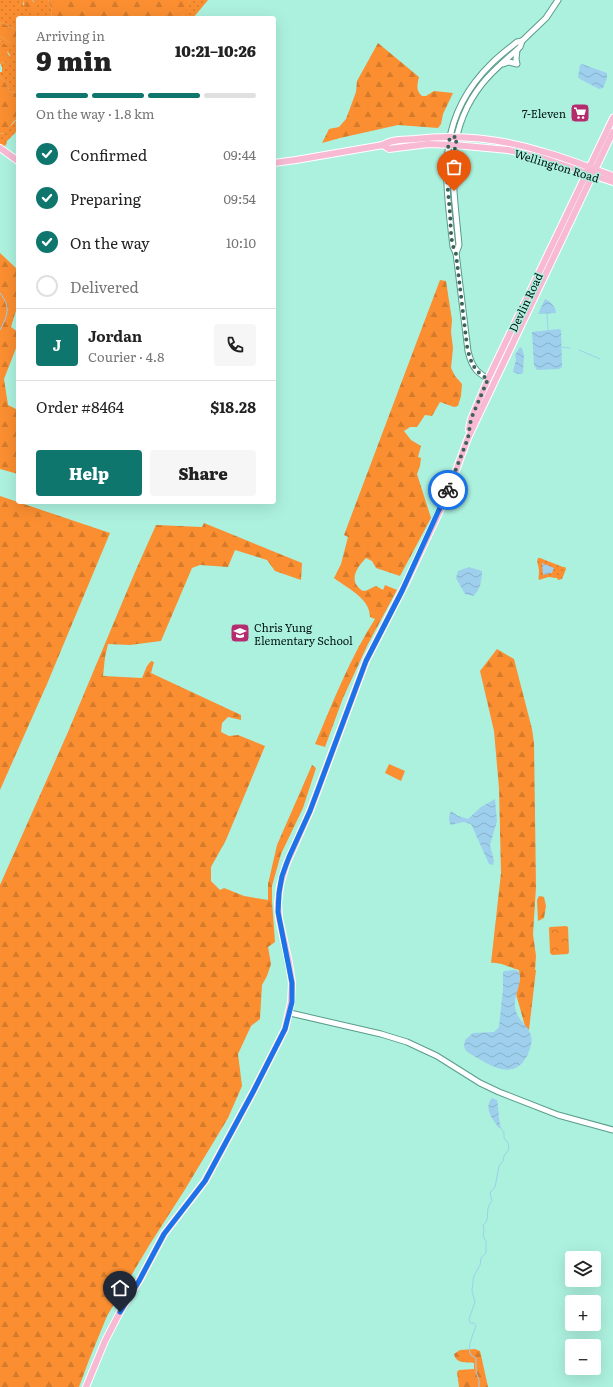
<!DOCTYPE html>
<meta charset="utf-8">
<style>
:root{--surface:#fff;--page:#f6f6f6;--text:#222;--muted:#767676;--line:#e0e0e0;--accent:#0f766e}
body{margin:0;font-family:Literata,serif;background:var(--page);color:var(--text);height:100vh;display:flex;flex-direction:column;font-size:15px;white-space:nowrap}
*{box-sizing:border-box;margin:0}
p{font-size:13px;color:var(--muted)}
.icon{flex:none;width:22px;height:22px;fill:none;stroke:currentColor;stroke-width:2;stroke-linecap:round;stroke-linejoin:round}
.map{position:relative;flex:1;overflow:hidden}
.side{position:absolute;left:16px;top:16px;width:260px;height:488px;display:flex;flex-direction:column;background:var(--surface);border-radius:4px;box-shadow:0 4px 16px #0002}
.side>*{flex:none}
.fabs{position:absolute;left:565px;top:1251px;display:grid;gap:8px}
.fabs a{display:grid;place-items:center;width:36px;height:36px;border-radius:4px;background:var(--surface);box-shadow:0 4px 16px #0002;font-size:20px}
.pin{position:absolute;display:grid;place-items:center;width:34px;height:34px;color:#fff;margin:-41px -17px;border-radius:50% 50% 50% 0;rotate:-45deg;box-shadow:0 0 4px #0007}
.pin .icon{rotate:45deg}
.courier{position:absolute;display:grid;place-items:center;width:40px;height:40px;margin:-20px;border:3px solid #1a73e8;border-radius:50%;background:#fff;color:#222;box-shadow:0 1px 5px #0007}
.summary em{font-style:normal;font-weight:800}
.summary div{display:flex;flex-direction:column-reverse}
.summary{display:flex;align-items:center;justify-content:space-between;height:68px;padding:0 20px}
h1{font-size:26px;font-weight:800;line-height:30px}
.bar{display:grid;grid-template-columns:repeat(4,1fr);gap:6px 4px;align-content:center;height:48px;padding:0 20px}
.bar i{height:5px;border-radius:3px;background:var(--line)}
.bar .on{background:var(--accent)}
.bar p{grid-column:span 4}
.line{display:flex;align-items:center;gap:10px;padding:0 20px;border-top:1px solid var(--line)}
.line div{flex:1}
.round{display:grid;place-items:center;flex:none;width:42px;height:42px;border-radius:4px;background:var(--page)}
ol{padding:0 20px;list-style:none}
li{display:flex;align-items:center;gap:12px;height:44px}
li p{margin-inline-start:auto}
li .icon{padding:4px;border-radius:50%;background:var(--accent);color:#fff;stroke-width:4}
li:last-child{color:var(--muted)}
li i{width:22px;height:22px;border:2px solid var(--line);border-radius:50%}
.primary-button{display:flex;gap:8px;margin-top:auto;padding:8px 20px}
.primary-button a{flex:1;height:46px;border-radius:4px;background:var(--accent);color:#fff;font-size:16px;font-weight:800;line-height:46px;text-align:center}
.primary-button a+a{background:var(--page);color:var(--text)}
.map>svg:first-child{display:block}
.grass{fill:url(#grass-dots)}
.forest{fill:url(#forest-firs)}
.park{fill:url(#park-crowns)}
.garden{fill:#fa8e31}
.water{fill:url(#water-waves)}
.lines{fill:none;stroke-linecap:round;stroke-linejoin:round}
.stream{stroke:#9ecfed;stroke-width:1}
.minor-casing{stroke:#599c8b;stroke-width:7}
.major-casing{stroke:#fff;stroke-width:8}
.minor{stroke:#fff;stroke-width:5}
.major{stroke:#f7bad2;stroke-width:6}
.done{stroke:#3c6258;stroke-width:4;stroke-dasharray:0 7.2}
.route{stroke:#1a73e8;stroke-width:5}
.labels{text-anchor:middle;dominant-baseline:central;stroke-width:3;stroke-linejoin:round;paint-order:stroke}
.poi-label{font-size:11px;fill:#001510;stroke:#acf1de;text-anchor:end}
.street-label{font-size:11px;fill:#001510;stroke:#acf1de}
</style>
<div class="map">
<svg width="613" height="1387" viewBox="0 0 613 1387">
<defs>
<pattern id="grass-dots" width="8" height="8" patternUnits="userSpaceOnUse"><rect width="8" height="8" fill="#fa8e31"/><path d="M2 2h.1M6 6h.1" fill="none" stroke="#d47a2a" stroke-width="1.8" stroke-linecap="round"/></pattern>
<pattern id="forest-firs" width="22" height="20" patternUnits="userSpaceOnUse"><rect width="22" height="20" fill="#fa8e31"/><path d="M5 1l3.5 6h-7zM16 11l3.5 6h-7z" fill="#d47a2a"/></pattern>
<pattern id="park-crowns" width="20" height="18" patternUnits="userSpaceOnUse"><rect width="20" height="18" fill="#fa8e31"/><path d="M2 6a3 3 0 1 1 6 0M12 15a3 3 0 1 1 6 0" fill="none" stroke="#d47a2a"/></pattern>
<pattern id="water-waves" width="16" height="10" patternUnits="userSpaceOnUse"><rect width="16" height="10" fill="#9ecfed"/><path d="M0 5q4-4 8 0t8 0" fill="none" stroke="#86b1ca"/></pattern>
</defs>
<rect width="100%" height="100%" fill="#acf1de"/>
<g class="grass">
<path d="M0,0H24L23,5L35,2L32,0H48L52,10L51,16L52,18H18V38L16,30L0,22Z"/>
<path d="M190,0H208L193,18H180L183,16Z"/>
<path d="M0,36L10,43L18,38V78L16,80L18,81V94L10,91L5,82L0,77V72H2V67L0,63L7,62L10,55L7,51L9,50L0,40Z"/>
<path d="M18,118V130L6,142L7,143L5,146L0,144V133L3,134Z"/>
<path d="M538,558H540L563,567H565L566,569L562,579L558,580L557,578L548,577L539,580C538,577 539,575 539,571C539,566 536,562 538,558Z"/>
</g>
<g class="forest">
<path d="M24,0H32L38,8V11L35,13L24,6Z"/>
<path d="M48,0H190L185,14L180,18H52L51,14L52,10Z"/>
<path d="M0,22L16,30L18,40L10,43L0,36Z"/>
<path d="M0,40L9,48L10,49L7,52L11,59L7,62L0,63Z"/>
<path d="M378,43L419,77C417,85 416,91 422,96H426L434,91L453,93L443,114L441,124L438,128L398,125L340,138L322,143L329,129L339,127L346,119L356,92L357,81Z"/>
<path d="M0,77L5,82L10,91L18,94V118L13,122L5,134L0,133Z"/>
<path d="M0,253L18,270V304L11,327L18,332V343L4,379L8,405L18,410V474L0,469Z"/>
<path d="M440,280L446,281L452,320L451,332L453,348L451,368L455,376L462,384L461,396L458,406L454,407L440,402L432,416L425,415L417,427H410L404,431L411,440L421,446L418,457L421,458L420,466L417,474L431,518L400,576L376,568L372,561L366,558C358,566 349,579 359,588C361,590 362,591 365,591C368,590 373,587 376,586L383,590L385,585L397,590L368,644L343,698L325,747L315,744C333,702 350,658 375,619L370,617C370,598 347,588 334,578L341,564L348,537L344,535Z"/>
<path d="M0,496L110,533L47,684L0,790Z"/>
<path d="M204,523L302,563L301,580L275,571L267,560L235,550L228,567L200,565L192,568L161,641L130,645L108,644L105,657L103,676L142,678L147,666L151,661L154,662L151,673L241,715V720L228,717L222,723L221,732L229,736L238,735L265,746L226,840L211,867V881L220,890L224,888L244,896L268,900V884L277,845L312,765L316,768L303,808L281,854L272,886V901L275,942L268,947L271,964L267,976L262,985L260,1019L251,1026L238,1054L242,1086L228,1118L184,1191L150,1244L107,1316L89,1360L79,1387H0V885L68,732L135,572L156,525L202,527Z"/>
<path d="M497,649L514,659L532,729L534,743L536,887L533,934L536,956L535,970H536L529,1030L525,1026L516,994L520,979L519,970C511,968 498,961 491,963L501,873L499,788L494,731L480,671Z"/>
<path d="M539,896L544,897L546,906L544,918L538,921L537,900Z"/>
<path d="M475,1349L480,1351L481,1355L488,1387H459L457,1372L459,1370L474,1369V1363C466,1362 456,1364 454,1354L460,1350Z"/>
</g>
<path class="park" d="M566,926L568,927L569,952L568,954L552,955L550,953L549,928L550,927Z"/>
<path class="garden" d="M389,764L405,771L401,781L385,773Z"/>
<g class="water">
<path d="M582,64L607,73V78L603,88L599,89L580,79L578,77L580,65Z"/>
<path d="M545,299C551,302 556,307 556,313L538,314Z"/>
<path d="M559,329L561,330L562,367L559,369L537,370L534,365L532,332Z"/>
<path d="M520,347L522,348L524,355L523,372L522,374H518L513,372V371L516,360L515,355Z"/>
<path d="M542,563L554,568L552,573L543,575Z"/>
<path d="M469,567L482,571C482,580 480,591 473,596L465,594L456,578L458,571Z"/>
<path d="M495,799L497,821L490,845L494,861L493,865L489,864L471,824L463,822L451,825C448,820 449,816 451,811L458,816L468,819L481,807Z"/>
<path d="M514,970L518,971C524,981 513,996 515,1007C517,1021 528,1024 531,1036C533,1043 530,1049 527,1056C512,1084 485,1062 466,1051L464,1046L465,1040L473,1033L494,1032L499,1027L503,989V973L504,971Z"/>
<path d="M492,1098L497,1100C499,1109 498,1119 501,1128H499C493,1120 483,1108 492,1098Z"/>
</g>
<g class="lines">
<g class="stream">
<path d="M0,293C11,307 8,315 0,330"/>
<path d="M547,314L548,330"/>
<path d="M562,347L570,348"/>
<path d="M579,350L600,359"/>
<path d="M479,1387V1380L476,1372V1358C475,1357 472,1356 471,1355C466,1347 474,1333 476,1326L474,1323H470L469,1319L475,1302L472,1291L473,1281L474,1276L480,1265L481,1258L486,1253V1241L483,1236L484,1230L483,1225C492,1219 483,1211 492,1201L490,1193L495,1187L499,1166L503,1161L504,1156L509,1149L508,1143L504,1138V1133L501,1128"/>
</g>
<defs>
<g id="minor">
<path d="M503,64L509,62L517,64L516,59L517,50"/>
<path d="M456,253L459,245C454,187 442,134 482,84C493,70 507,59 520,47L522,41L546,18L558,0"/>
<path d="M494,382C478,374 472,369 468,351L456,253L453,247C445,176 435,119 491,64C499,56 508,49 517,42L522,41"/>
<path d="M290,1013L381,1034L407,1042L437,1056L480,1083L499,1092L558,1115L613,1130"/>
</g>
<g id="major">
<path d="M383,145L389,149L428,144L455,145L508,150L542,158L613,182"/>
<path d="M0,148L18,161"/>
<path d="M274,163L296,160L383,145C391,139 404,140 415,139C458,134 503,139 544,152C567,158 590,168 613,176"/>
<path d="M469,429L471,419L488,379L613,118"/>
<path d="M86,1387L105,1341L120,1312L139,1281L164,1234L205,1181L253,1092L285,1029L291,1002L292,983L289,963L279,918L278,903L280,886L286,865L310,811L366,661L405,585L445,500L468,438L613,132"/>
</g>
</defs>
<use href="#minor" class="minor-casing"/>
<use href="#major" class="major-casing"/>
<use href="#minor" class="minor"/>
<use href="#major" class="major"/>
</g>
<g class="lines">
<path class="done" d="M448,490L468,438L471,419L488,379C474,372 470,361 467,346L456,254C450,242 451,227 450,214C448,188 444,163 450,137H457L452,165L454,191"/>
<path class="route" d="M120,1312L139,1281L164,1234L205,1181L253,1092L285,1029L292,1002V983L278,912L279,893L282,876L289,857L310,811L366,661L402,591L448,490"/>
</g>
<defs>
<symbol id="supermarket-square" viewBox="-11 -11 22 22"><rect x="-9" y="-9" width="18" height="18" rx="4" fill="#b42c6e" stroke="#acf1de"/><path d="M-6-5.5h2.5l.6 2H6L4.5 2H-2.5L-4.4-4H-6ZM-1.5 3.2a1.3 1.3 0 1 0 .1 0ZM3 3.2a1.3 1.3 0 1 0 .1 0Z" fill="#fff"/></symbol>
<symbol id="school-square" viewBox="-11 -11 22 22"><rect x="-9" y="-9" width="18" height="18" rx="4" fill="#b42c6e" stroke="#acf1de"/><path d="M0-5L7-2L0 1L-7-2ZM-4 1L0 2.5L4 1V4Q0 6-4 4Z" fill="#fff"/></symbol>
</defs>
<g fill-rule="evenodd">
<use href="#supermarket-square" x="569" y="102" width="22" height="22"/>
<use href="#school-square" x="229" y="622" width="22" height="22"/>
</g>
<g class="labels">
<g class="poi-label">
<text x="566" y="113">7-Eleven</text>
<text x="254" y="627" text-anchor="start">Chris Yung<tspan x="254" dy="13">Elementary School</tspan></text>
</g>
<g class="street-label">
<text transform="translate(557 165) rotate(17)">Wellington Road</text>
<text transform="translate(525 302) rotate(-65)">Devlin Road</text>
</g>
</g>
</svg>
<div class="fabs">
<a><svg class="icon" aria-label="layers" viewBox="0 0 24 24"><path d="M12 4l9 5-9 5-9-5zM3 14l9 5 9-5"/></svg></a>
<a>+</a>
<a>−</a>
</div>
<div class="pin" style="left:454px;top:191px;background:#ea580c"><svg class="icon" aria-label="bag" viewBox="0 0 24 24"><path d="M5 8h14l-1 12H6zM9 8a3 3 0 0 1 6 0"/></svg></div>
<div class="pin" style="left:120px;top:1312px;background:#1f2937"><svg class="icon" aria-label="home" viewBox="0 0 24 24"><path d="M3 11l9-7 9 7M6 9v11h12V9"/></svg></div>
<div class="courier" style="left:448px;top:490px"><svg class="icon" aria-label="bike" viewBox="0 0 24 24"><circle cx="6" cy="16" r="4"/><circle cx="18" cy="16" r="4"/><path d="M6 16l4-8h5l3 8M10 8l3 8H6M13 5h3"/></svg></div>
<section class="side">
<div class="summary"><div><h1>9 min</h1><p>Arriving in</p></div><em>10:21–10:26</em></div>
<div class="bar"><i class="on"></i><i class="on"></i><i class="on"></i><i></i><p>On the way · 1.8 km</p></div>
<ol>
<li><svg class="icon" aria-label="check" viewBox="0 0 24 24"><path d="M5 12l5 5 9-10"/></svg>Confirmed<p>09:44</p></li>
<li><svg class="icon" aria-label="check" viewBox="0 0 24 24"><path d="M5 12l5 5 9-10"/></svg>Preparing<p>09:54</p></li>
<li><svg class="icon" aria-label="check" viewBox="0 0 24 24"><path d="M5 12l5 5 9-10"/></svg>On the way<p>10:10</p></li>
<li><i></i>Delivered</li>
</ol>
<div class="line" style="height:72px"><b class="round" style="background:var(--accent);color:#fff">J</b><div><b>Jordan</b><p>Courier · 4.8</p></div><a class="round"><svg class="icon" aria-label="phone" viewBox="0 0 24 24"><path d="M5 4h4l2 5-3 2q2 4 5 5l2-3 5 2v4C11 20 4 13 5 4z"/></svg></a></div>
<div class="line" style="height:52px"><div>Order #8464</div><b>$18.28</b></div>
<div class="primary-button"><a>Help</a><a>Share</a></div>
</section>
</div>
